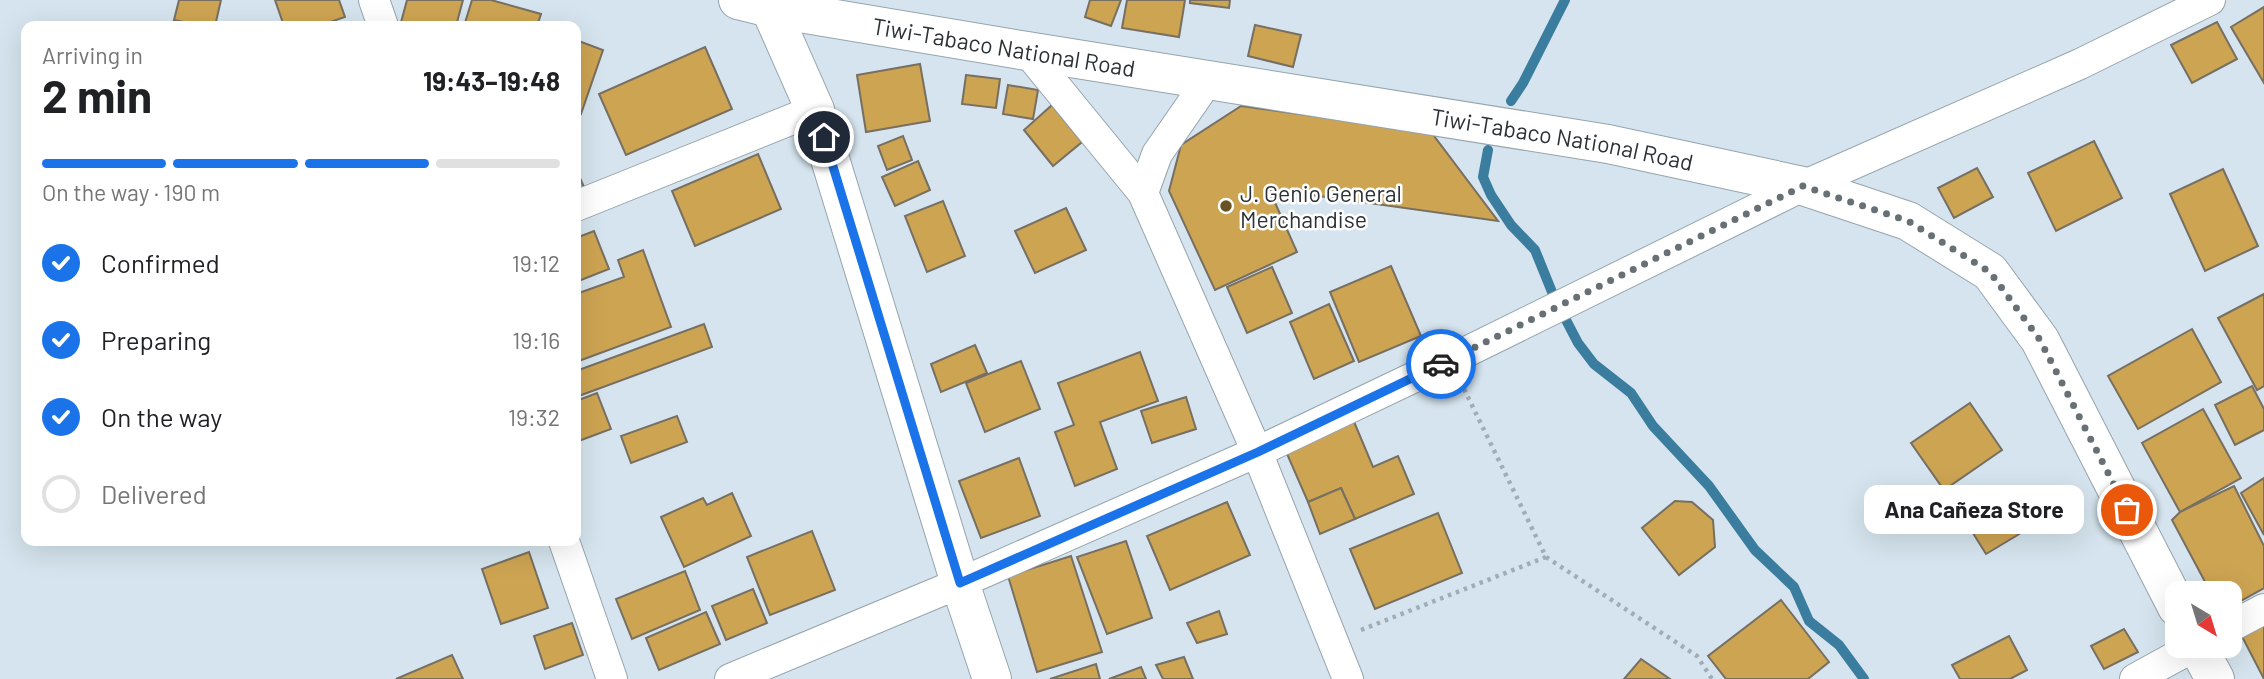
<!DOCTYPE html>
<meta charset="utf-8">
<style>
:root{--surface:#fff;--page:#f6f6f6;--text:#202124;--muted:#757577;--line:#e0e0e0;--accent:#1a73e8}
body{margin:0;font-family:Barlow,sans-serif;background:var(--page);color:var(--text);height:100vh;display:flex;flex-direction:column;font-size:26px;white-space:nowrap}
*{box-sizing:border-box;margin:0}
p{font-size:23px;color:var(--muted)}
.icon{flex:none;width:38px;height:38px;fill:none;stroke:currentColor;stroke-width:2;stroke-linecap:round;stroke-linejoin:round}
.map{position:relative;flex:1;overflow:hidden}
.side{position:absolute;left:21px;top:21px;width:560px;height:525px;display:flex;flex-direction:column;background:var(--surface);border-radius:14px;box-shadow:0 7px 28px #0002}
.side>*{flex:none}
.needle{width:46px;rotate:142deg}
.controls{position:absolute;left:2165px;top:581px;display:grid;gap:14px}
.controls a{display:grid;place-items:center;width:77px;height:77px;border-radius:14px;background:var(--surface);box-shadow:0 7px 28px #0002;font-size:35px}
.pin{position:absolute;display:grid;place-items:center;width:60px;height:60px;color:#fff;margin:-30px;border:4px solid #fff;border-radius:50%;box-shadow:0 2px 7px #0007}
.courier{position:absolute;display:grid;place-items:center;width:70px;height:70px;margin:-35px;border:5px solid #1a73e8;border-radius:50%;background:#fff;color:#222;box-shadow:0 2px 9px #0007}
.bubble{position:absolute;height:49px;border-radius:14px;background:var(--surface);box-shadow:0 7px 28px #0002;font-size:23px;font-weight:700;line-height:49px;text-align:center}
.head em{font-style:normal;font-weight:700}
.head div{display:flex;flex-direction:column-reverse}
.head{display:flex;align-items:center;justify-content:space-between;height:119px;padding:0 21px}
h1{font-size:46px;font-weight:700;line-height:52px}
.bar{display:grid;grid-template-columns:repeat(4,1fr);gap:10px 7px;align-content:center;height:84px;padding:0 21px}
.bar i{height:9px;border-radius:5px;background:var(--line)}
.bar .on{background:var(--accent)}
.bar p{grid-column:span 4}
ol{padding:0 21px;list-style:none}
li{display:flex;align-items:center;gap:21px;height:77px}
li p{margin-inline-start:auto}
li .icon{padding:7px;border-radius:50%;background:var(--accent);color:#fff;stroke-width:4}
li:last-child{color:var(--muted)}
li i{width:38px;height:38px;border:4px solid var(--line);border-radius:50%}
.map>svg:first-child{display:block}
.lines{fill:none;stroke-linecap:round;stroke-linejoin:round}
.stream{stroke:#3a7d9e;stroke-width:10}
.building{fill:#cda452;stroke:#766f62;stroke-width:2}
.street-casing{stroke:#95a4ad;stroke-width:32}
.secondary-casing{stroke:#95a4ad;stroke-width:40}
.primary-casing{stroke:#95a4ad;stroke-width:40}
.path{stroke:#a1adb5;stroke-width:4.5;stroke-dasharray:3.5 5;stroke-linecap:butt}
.street{stroke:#fff;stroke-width:30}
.secondary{stroke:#fff;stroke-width:38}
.primary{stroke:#fff;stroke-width:38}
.done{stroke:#667075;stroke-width:7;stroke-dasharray:0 12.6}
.route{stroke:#1a73e8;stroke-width:9}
.poi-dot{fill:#6a5323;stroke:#fff;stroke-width:2.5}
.labels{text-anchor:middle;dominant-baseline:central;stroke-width:5;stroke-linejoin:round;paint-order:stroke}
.street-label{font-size:23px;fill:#2b3134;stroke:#fff}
.poi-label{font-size:23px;fill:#2b3134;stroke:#fff;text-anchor:start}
</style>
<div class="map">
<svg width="2264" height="679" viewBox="0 0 2264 679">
<rect width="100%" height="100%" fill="#d5e4ee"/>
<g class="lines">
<g class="stream">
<path d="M1511,101L1523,83L1565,0"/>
<path d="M1488,150L1483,177L1491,195L1511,225L1535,250L1554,297L1578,343L1594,364L1631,393L1653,426L1709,486L1755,550L1794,587L1809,621L1839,645L1864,679"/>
</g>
</g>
<g class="building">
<path d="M179,0H221L215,26H203L174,20Z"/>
<path d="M275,0H339L345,17L319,26H284Z"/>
<path d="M407,0H463L456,26H400Z"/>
<path d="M472,0H491L541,14L537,26H464Z"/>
<path d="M1090,0H1121L1111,26L1085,17Z"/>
<path d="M1127,0H1185L1179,37L1122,28Z"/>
<path d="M1190,0H1230L1229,8L1190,3Z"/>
<path d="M2264,7V83L2231,27Z"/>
<path d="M2217,22L2237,59L2192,83L2171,45Z"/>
<path d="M1255,25L1301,35L1293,67L1248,56Z"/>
<path d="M576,40L603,50L581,114L576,112Z"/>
<path d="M705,47L732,109L626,155L599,94Z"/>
<path d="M920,64L930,121L866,132L857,75Z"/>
<path d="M966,75L1000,79L996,108L962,104Z"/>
<path d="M1008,85L1038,90L1033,119L1003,114Z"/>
<path d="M1052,105L1082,142L1053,166L1024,130Z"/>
<path d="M1241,106L1431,132L1498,221L1269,189L1297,252L1215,290L1169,191L1181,145Z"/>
<path d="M903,136L912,160L887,170L878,146Z"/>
<path d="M2094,141L2122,198L2056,231L2028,173Z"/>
<path d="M758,154L781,209L695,246L672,191Z"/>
<path d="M918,161L930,190L895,206L882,177Z"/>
<path d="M1977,168L1993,197L1954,218L1938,188Z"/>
<path d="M576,169L584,187L576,191Z"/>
<path d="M2223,169L2258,246L2205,271L2170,194Z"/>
<path d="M943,201L965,256L927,272L905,216Z"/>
<path d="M1066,208L1086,250L1035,273L1015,231Z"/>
<path d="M594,231L609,269L576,282V238Z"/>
<path d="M643,250L671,327L576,362V294L624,277L618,260Z"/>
<path d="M1391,266L1421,336L1359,362L1330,292Z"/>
<path d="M1272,267L1292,313L1247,333L1227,287Z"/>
<path d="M2264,294V386L2257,390L2218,318Z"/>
<path d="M1329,304L1354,361L1314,379L1290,322Z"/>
<path d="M704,324L712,347L576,397V371Z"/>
<path d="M2192,329L2221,382L2138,429L2108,376Z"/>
<path d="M975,345L987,373L941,392L931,364Z"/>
<path d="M1140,352L1158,401L1100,422L1117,469L1075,486L1055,432L1074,425L1058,383Z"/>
<path d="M1021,361L1040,409L985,432L966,383Z"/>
<path d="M2252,386L2264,409V430L2235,445L2215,405Z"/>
<path d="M597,393L611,429L576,442V401Z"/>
<path d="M1186,397L1196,429L1152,443L1141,411Z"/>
<path d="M1970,403L2002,450L1944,490L1911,443Z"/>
<path d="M2203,409L2241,478L2180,512L2142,443Z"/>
<path d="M677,416L687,442L631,463L621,436Z"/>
<path d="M1352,417L1373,467L1398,456L1414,494L1355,519L1341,488L1308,502L1284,447Z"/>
<path d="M1019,458L1040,516L981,538L959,481Z"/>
<path d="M2264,478V535L2241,493Z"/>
<path d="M2234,486L2264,546V588L2230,607V593H2211L2172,520L2180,512Z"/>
<path d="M1341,488L1355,519L1320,534L1308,502Z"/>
<path d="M2009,489L2031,527L1986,554L1963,517Z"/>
<path d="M732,493L751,536L684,567L661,517L703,498L707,505Z"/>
<path d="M1675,501L1692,502L1713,520L1715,547L1679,575L1642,528Z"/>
<path d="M1227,502L1250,555L1170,590L1147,536Z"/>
<path d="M1438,513L1462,573L1375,609L1350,549Z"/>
<path d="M812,531L835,590L770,615L747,557Z"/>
<path d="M1126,541L1152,618L1107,634L1077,557Z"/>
<path d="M529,552L548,608L501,624L482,569Z"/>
<path d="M1071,556L1102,652L1037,672L1008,576Z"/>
<path d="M685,571L700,610L632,639L616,599Z"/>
<path d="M753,589L767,623L726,640L712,606Z"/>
<path d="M1781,600L1829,662L1808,679H1726L1708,656Z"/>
<path d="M2264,608V679L2235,623Z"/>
<path d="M1219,611L1227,634L1197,643L1187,623Z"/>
<path d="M706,612L720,644L659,670L646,638Z"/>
<path d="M572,623L583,655L545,669L534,636Z"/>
<path d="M2124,629L2138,652L2104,669L2091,646Z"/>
<path d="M2009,636L2027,670L2010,679H1960L1952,665Z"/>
<path d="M452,655L463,679H396Z"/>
<path d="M1184,657L1193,679H1163L1156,665Z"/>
<path d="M1641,659L1670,679H1624Z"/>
<path d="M1096,664L1100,679H1050Z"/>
<path d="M1141,667L1146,679H1109Z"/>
</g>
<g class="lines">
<defs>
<g id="street">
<path d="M374,0L383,26"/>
<path d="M1027,51L1143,193L1257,452L1348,679"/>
<path d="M1143,193L1157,154L1209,79"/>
<path d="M576,206L815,110"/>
<path d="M564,541L612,679"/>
<path d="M2230,627L2264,609"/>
<path d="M730,679L960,583L1257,452L1450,360L1803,186L2080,64L2210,0"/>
<path d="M2135,679L2195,646"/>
</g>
<path id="secondary" d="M770,8L815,110L960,583L992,679"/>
<g id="primary">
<path id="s1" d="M738,0L770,8L1027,51L1608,144L1803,186L1908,221L1990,272L2040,340L2177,607"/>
<path d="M2197,646L2215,679"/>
</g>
</defs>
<use href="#street" class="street-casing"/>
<use href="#secondary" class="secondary-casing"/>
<use href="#primary" class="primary-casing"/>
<g class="path">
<path d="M1464,389L1546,557L1697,656L1712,679"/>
<path d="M1361,630L1546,557"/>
</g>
<use href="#street" class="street"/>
<use href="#secondary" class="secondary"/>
<use href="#primary" class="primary"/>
</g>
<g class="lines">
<path class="done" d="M1441,364L1803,186L1908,221L1990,272L2040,340L2127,510"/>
<path class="route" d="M824,137L960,583L1258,452L1441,364"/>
</g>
<circle class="poi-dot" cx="1226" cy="206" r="7"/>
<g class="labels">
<g class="street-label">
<text stroke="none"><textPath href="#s1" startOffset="270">Tiwi-Tabaco National Road</textPath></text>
<text stroke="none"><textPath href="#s1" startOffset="836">Tiwi-Tabaco National Road</textPath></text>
</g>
<g class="poi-label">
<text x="1240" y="193">J. Genio General<tspan x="1240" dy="26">Merchandise</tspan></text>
</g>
</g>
</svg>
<div class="controls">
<a><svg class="needle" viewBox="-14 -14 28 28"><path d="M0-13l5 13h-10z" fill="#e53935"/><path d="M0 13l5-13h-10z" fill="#757577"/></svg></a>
</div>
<div class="pin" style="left:2127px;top:510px;background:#ea580c"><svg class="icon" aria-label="bag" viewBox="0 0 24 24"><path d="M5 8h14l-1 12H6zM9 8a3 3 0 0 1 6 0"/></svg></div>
<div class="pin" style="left:824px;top:137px;background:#1f2937"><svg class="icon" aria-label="home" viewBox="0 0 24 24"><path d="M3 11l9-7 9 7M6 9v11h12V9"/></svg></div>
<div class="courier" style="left:1441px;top:364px"><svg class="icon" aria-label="car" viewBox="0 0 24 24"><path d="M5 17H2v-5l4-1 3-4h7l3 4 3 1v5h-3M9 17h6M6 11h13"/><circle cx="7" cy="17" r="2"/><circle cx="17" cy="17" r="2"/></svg></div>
<div class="bubble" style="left:1864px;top:485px;width:220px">Ana Cañeza Store</div>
<section class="side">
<div class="head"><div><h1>2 min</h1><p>Arriving in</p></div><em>19:43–19:48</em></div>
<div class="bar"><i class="on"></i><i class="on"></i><i class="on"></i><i></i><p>On the way · 190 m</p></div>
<ol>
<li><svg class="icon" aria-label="check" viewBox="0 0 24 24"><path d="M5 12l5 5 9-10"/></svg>Confirmed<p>19:12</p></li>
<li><svg class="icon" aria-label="check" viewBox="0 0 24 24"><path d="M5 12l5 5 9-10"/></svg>Preparing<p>19:16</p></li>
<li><svg class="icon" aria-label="check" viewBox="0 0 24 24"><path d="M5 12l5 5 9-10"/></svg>On the way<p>19:32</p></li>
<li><i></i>Delivered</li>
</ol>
</section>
</div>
